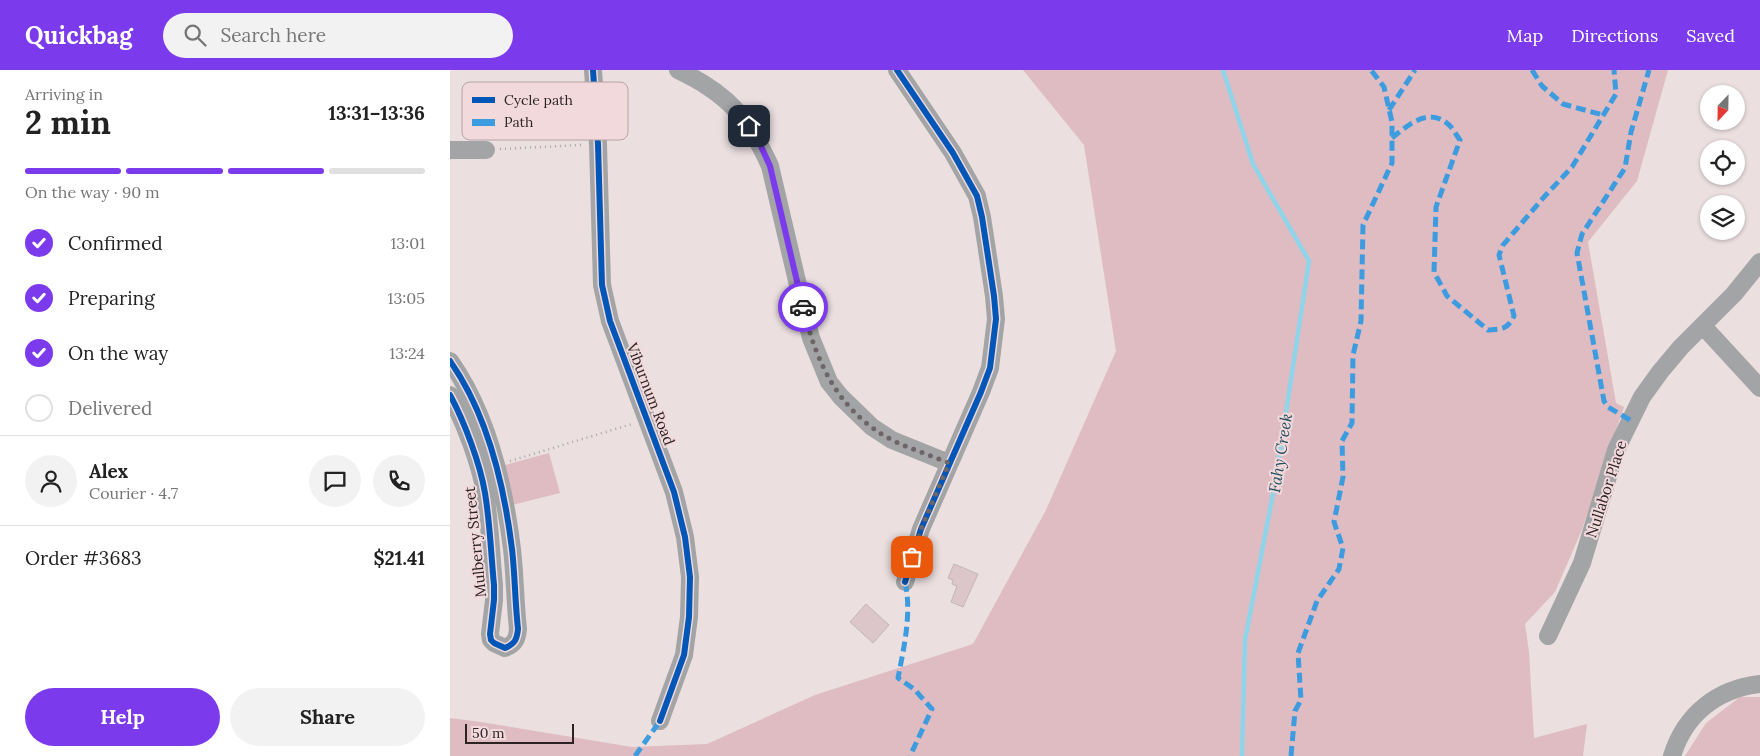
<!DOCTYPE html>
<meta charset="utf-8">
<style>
:root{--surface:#fff;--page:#f2f2f2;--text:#222;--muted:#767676;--line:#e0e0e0;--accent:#7c3aed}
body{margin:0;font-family:Lora,serif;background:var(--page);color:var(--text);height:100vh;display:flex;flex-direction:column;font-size:19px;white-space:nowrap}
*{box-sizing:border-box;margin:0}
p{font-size:16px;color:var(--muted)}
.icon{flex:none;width:28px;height:28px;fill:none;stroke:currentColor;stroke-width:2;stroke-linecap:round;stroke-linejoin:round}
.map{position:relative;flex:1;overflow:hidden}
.details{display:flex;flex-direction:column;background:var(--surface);width:450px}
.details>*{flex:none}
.needle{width:32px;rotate:202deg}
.controls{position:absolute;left:1250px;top:15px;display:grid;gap:10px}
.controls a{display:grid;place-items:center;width:45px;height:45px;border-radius:50%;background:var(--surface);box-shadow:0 1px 4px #0004;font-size:25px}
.scale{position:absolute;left:15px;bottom:12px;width:109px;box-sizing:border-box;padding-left:5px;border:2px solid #2b2324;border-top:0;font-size:14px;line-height:18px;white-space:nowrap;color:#2b2324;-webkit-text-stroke:4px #f1d9dc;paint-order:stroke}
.pin{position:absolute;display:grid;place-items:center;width:42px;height:42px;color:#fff;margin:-21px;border-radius:10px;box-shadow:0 2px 8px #0006}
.courier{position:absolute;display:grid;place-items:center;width:50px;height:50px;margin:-25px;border:4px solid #7c3aed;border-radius:50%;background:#fff;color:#222;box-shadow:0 1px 6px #0007}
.overview em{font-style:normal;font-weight:700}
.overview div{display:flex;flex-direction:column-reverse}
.overview{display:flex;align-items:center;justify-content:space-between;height:85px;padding:0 25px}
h1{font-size:32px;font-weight:700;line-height:38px}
.bar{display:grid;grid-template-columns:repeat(4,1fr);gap:8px 5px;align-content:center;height:60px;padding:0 25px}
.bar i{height:6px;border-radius:4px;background:var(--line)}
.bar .current{background:var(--accent)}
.bar p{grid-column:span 4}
.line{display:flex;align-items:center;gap:12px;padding:0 25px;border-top:1px solid var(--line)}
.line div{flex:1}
.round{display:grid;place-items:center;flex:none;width:52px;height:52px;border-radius:26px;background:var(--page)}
ol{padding:0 25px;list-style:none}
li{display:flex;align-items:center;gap:15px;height:55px}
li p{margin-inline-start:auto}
li .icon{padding:5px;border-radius:50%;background:var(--accent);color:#fff;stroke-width:4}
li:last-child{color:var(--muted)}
li i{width:28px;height:28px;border:2px solid var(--line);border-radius:50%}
.button{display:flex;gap:10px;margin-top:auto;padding:10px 25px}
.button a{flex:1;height:58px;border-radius:30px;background:var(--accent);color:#fff;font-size:20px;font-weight:700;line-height:58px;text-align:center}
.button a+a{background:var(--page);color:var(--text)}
header{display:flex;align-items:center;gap:30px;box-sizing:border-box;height:70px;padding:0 25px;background:var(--accent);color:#fff}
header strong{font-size:24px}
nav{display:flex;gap:28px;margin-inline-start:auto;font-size:18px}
.search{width:350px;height:45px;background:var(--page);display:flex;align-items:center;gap:12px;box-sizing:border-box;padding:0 18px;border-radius:28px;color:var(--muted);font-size:19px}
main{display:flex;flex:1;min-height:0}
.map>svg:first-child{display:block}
.green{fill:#debcc1}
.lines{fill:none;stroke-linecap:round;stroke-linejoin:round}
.stream{stroke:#90d4ea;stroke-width:4.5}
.building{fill:#dcc6c9;stroke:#c1b7b8}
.path{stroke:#a9a7a7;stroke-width:2.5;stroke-dasharray:1 4;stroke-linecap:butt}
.minor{stroke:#a3a4a5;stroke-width:18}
.quiet{stroke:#3d9ce0;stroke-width:5;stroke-dasharray:10 5;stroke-linecap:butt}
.cycleway-casing{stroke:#f1d9dc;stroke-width:9}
.cycleway{stroke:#0057b8;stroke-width:6}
.done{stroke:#6e6566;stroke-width:5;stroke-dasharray:0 9}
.route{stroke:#7c3aed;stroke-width:6}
.labels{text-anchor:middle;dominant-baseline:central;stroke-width:4;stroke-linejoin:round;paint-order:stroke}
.street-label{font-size:15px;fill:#2b2324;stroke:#f1d9dc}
.water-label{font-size:16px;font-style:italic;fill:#25515f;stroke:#f1d9dc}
.key{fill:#f1d9dc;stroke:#b6a2a5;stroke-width:1}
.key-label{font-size:14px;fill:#2b2324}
</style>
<header>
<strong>Quickbag</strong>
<div class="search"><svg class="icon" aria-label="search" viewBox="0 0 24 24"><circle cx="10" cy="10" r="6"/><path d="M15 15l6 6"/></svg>Search here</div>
<nav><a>Map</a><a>Directions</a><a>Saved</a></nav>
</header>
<main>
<section class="details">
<div class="overview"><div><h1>2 min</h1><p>Arriving in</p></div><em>13:31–13:36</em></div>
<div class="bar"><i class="current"></i><i class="current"></i><i class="current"></i><i></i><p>On the way · 90 m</p></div>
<ol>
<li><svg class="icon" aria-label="check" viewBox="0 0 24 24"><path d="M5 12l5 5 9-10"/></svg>Confirmed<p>13:01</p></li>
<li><svg class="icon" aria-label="check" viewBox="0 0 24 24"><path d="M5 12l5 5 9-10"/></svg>Preparing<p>13:05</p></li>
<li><svg class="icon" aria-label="check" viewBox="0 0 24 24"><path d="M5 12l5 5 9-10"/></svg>On the way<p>13:24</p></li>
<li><i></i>Delivered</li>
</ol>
<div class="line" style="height:90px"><a class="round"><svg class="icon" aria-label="person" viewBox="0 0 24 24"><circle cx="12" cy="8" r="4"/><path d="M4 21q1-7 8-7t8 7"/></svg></a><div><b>Alex</b><p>Courier · 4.7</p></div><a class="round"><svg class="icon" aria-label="chat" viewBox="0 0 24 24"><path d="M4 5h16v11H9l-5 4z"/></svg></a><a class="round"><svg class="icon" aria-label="phone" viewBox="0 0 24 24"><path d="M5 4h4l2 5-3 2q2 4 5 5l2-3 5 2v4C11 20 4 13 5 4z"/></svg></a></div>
<div class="line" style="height:65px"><div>Order #3683</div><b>$21.41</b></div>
<div class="button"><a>Help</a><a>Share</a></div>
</section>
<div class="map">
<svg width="1310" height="686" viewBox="0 0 1310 686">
<rect width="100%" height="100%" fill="#ebdfe0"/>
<g class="green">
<path d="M573,0H1218L1187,111L1138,172L1166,333L1174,337L1131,462L1105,522L1075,554L1079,582L1084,668L1137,654L1133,686H0V648L31,652L182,677L257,674L365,625L523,574L596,440L666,281L634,75Z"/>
<path d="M99,383L110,423L62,435L52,396Z"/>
<path d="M1290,627H1310V686H1235L1256,653Z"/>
</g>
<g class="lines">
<path class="stream" d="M773,0L803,94L859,191L826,408L795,570L792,686"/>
</g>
<g class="building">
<path d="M504,494L528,504L513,537L501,532L507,516L502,514L503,510L498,508Z"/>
<path d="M416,534L439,555L423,573L400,552Z"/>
</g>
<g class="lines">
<g class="path">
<path d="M50,79L132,75"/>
<path d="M60,391L182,354"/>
</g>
<g class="minor">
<path d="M143,0L148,74L152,215L160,251L224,422L235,467L240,507L239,547L234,585L210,651"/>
<path d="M228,0C277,23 298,47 320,96L355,245L361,268L379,312L391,327L422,357L442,370L499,393"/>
<path d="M447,0L503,83L527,126L532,147L544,226L546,249L540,298L531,322L471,459L455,512"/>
<path d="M0,80H36"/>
<path d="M1253,256L1310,318"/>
<path d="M0,291C38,345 54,414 62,479C65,505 65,532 68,559C67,569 65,574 55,578L44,573L41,570L40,564L44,530V515C41,484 40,453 35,423C30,393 14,351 0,325"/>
<path d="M1098,566L1132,493L1166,380L1192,327L1210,302L1231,277L1284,224L1310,192"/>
<path d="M1222,686C1235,644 1267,619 1310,614"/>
</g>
<g class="quiet">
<path d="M1082,0L1092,16L1113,34L1153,45"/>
<path d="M939,40L965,0"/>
<path d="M942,68C958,55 978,37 998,54C1003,58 1006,65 1010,70L986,137L984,202L997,226L1038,260C1052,259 1057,260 1064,246L1049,185L1053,175L1094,127L1122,97L1166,24L1164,0"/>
<path d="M1180,350L1158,337L1154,331L1127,183L1132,164L1175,98L1181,62L1199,0"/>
<path d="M455,512C462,543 454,577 448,608L464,619L482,639L460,686"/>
<path d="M185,686L210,651"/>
<path d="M841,686L845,641L851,630L848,583L867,531L889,499L893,478L884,452L893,407L892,371L902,353L903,285L911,251L913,155L942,93V52L934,17L921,0"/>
</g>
<defs>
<g id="cycleway">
<path d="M143,0L148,74L152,215L160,251L224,422L235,467L240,507L239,547L234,585L210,651"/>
<path d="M447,0L503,83L527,126L532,147L544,226L546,249L540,298L531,322L471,459L455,512"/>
<path d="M0,291C38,345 54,414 62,479C65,505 65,532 68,559C67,569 65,574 55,578L44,573L41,570L40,564L44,530V515C41,484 40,453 35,423C30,393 14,351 0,325"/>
</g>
</defs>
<use href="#cycleway" class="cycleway-casing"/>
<use href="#cycleway" class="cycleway"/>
</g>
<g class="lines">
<path class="done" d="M353,237C366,293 389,342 442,370C460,379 480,385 499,393L471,459L462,487"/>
<path class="route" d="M299,56L310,74L320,96L353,237"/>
</g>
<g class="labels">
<g class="street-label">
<text transform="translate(201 324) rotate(69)">Viburnum Road</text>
<text transform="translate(1156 419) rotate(-72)">Nullabor Place</text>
<text transform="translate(25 472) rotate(-96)">Mulberry Street</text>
</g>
<g class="water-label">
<text transform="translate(830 383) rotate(-81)">Fahy Creek</text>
</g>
</g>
<rect x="12" y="12" width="166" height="58" rx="8" class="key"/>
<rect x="22" y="27" width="23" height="6" fill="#0057b8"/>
<rect x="22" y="49" width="23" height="7" fill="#3d9ce0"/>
<g class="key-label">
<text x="54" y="35">Cycle path</text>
<text x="54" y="57">Path</text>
</g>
</svg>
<div class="controls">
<a><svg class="needle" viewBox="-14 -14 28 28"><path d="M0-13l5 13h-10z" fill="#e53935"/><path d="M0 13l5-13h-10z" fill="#767676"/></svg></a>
<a><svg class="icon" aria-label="locate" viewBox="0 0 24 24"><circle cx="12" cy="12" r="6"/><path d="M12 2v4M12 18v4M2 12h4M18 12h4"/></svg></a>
<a><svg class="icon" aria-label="layers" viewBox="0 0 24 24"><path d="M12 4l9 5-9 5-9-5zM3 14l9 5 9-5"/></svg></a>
</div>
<div class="scale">50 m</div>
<div class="pin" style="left:462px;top:487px;background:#ea580c"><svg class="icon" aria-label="bag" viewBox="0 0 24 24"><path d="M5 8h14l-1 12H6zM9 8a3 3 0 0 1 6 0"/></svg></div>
<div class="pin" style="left:299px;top:56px;background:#1f2937"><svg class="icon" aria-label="home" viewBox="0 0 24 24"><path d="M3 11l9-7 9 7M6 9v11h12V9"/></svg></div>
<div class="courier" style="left:353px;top:237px"><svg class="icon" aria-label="car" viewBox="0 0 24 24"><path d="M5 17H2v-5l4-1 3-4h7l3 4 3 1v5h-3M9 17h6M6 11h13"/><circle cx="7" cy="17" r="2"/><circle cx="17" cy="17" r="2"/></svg></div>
</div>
</main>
